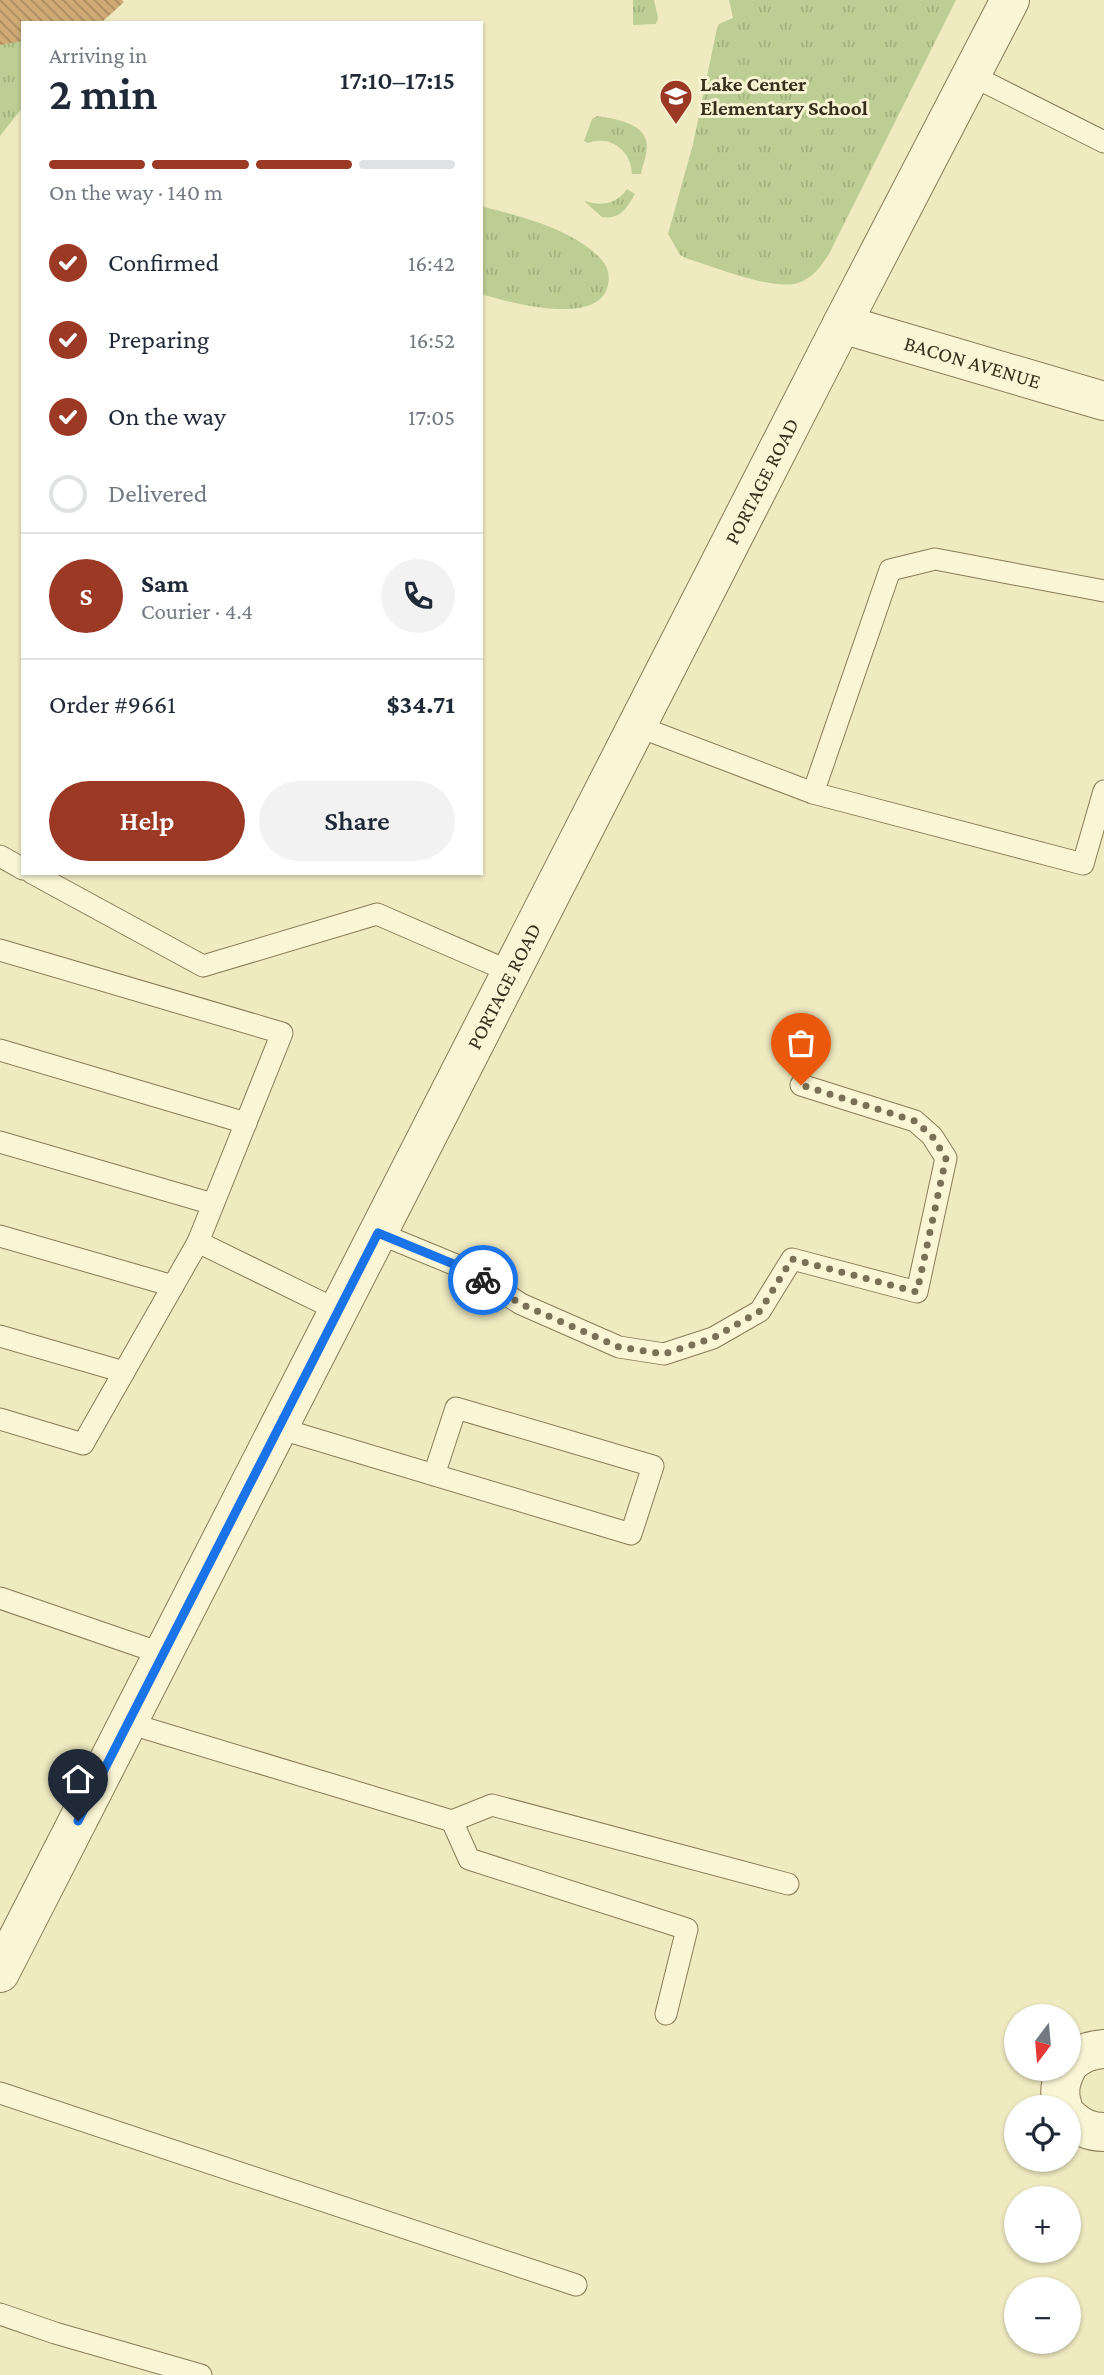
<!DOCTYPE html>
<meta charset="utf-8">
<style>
:root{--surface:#fff;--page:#f2f2f3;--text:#1f2937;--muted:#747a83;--line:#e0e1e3;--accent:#9b3925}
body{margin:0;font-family:"Crimson Pro",serif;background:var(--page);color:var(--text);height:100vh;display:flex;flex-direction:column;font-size:26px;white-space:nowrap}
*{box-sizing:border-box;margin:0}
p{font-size:23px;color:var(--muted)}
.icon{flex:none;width:38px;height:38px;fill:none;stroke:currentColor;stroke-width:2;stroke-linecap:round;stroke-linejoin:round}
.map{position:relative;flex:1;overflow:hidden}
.side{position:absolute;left:21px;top:21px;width:462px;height:854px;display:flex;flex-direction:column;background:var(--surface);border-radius:0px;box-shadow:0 2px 5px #0004}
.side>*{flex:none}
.needle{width:46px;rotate:196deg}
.tools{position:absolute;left:1004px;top:2004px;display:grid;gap:14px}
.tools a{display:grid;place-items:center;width:77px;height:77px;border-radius:50%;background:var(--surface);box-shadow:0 2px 5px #0004;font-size:35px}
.pin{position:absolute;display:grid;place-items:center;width:60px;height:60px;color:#fff;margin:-72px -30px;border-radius:50% 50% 50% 0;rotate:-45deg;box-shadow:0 0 7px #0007}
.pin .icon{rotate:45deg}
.courier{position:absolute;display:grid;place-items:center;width:70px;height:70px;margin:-35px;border:5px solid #1a73e8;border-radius:50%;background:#fff;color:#222;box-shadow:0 2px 9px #0007}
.summary em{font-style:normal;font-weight:600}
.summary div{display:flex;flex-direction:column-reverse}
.summary{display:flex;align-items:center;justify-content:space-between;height:119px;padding:0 28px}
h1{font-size:46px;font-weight:600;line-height:52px}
.bar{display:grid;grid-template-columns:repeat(4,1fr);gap:10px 7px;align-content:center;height:84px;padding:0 28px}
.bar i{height:9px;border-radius:5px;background:var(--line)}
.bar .selected{background:var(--accent)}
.bar p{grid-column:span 4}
.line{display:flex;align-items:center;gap:18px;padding:0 28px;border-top:2px solid var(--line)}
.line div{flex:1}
.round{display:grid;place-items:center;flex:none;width:74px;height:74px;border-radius:37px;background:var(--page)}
ol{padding:0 28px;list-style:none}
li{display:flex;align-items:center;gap:21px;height:77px}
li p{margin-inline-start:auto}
li .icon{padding:7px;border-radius:50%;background:var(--accent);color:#fff;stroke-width:4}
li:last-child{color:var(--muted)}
li i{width:38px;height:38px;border:4px solid var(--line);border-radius:50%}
.cta{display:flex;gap:14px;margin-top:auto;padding:14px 28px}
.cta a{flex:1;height:80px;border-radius:42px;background:var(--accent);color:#fff;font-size:28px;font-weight:600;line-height:80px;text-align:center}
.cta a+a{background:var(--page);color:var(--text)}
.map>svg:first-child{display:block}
.grass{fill:url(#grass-tufts)}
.building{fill:url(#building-back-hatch)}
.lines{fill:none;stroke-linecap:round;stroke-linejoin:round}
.service-casing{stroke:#8a7b58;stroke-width:23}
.minor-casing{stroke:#8a7b58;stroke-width:40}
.tertiary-casing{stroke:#8a7b58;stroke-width:40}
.service{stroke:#faf5d4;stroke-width:21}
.minor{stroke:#faf5d4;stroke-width:38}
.tertiary{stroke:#faf5d4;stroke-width:38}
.done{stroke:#797056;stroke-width:7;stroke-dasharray:0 12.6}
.route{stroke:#1a73e8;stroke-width:9}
.labels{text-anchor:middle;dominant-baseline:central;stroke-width:6;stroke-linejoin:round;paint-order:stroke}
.poi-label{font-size:21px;font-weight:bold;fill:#392f1d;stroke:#f7f2d1;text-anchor:start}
.street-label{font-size:21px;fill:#392f1d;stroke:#f7f2d1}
</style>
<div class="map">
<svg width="1104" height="2375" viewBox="0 0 1104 2375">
<defs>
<pattern id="grass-tufts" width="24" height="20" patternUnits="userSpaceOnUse" patternTransform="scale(1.75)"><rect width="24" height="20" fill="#bdce94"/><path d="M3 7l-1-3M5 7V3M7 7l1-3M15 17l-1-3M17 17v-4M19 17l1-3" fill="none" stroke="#a3b17f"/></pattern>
<pattern id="building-back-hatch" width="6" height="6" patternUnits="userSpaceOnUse" patternTransform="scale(1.75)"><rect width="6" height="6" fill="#cfaa75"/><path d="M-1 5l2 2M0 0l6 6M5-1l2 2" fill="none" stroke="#a98b5f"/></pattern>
</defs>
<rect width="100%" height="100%" fill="#f0eac1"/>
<g class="grass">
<path d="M633,0H654L658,18L656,24L633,25Z"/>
<path d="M729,0H956L829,254C822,265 812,279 798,283C773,291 715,267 688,259L680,255L668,234L693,144L717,28L719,24L733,18Z"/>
<path d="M23,40V107L0,136V41Z"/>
<path d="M597,116C612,118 642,123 646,140C649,151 643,163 641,174H632C631,150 610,135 588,143L584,141L592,119Z"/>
<path d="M627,189L635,194C627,208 620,220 602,217L584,201C601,206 616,205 627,189Z"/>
<path d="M481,206C521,217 572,228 602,260C608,267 610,276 608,285C599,328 508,302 481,294Z"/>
</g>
<path class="building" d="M0,0H122L124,2L101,23H23V41L0,45Z"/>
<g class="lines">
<defs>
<g id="service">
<path d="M971,75L1104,142"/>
<path d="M637,726L813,793L1083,864L1104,791"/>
<path d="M813,793L890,570L935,559L1104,591"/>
<path d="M0,856L23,869"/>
<path d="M32,873L203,966L377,914L511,972"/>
<path d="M0,950L282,1033L198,1242L83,1444L0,1419"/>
<path d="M0,1050L246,1123"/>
<path d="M0,1142L213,1204"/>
<path d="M378,1233L468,1270L521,1304L619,1347L664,1354L713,1338L760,1311L792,1259L917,1292L946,1158L932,1136L915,1121L801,1085"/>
<path d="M0,1236L173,1286"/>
<path d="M198,1242L339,1311"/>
<path d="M0,1336L124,1372"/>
<path d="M278,1428L631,1534L653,1466L456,1408L434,1475"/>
<path d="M0,1598L163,1654"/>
<path d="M128,1723L452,1821L492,1805L788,1884"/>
<path d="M452,1821L469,1859L687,1929L666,2014"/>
<path d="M0,2093L576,2285"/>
<path d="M0,2314L55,2333L201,2375"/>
</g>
<g id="minor">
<path d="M1069,2064C1080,2054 1089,2050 1104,2049"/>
<path d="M1063,2107C1058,2093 1060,2082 1067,2068"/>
<path d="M1069,2117C1080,2127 1089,2132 1104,2132"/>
</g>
<g id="tertiary">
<path id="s1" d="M842,324L1104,401"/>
<path id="s2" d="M0,1973L842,324L1010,0"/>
</g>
</defs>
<use href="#service" class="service-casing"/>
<use href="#minor" class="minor-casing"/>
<use href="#tertiary" class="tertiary-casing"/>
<use href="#service" class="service"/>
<use href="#minor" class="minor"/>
<use href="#tertiary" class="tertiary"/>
</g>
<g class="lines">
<path class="done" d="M483,1280L521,1304L619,1347L664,1354L713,1338L760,1311L792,1259L917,1292L946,1158L932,1136L915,1121L801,1085"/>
<path class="route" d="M78,1821L378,1233L468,1270L483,1280"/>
</g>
<defs>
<symbol id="school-pin" viewBox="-11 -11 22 30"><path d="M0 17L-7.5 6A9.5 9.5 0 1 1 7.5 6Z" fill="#9b3925" stroke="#f7f2d1"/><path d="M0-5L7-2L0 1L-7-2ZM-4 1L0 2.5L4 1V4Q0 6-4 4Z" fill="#fff"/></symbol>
</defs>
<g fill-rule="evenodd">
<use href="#school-pin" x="657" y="77" width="38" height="52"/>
</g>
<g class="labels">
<g class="poi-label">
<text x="700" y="84">Lake Center<tspan x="700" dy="24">Elementary School</tspan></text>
</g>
<g class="street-label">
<text stroke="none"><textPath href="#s1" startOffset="136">BACON AVENUE</textPath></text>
<text stroke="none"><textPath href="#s2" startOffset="1675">PORTAGE ROAD</textPath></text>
<text stroke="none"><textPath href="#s2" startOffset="1108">PORTAGE ROAD</textPath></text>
</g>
</g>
</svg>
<div class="tools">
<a><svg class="needle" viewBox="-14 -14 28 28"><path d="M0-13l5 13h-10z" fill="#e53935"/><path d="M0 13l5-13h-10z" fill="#747a83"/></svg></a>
<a><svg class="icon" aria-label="locate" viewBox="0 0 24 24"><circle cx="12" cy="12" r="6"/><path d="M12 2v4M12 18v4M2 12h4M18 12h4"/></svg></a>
<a>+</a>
<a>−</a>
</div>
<div class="pin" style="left:801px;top:1085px;background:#ea580c"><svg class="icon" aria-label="bag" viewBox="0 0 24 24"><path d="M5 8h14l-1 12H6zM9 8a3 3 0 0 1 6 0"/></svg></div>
<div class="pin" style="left:78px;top:1821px;background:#1f2937"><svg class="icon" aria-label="home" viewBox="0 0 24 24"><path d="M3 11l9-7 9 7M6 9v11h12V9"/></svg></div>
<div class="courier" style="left:483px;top:1280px"><svg class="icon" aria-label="bike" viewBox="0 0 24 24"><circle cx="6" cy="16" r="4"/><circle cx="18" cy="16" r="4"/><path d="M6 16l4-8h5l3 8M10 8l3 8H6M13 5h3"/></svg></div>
<section class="side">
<div class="summary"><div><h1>2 min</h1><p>Arriving in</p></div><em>17:10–17:15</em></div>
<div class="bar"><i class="selected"></i><i class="selected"></i><i class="selected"></i><i></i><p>On the way · 140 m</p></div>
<ol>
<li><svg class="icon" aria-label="check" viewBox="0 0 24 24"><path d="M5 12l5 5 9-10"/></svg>Confirmed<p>16:42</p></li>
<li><svg class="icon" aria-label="check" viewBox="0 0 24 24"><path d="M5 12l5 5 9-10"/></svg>Preparing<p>16:52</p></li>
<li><svg class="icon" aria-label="check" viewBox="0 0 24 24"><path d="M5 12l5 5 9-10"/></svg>On the way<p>17:05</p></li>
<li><i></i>Delivered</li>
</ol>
<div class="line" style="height:126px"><b class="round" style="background:var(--accent);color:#fff">S</b><div><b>Sam</b><p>Courier · 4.4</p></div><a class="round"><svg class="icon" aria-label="phone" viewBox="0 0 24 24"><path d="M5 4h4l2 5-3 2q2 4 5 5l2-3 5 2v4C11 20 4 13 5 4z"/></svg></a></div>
<div class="line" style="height:91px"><div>Order #9661</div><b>$34.71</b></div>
<div class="cta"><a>Help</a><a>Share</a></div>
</section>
</div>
